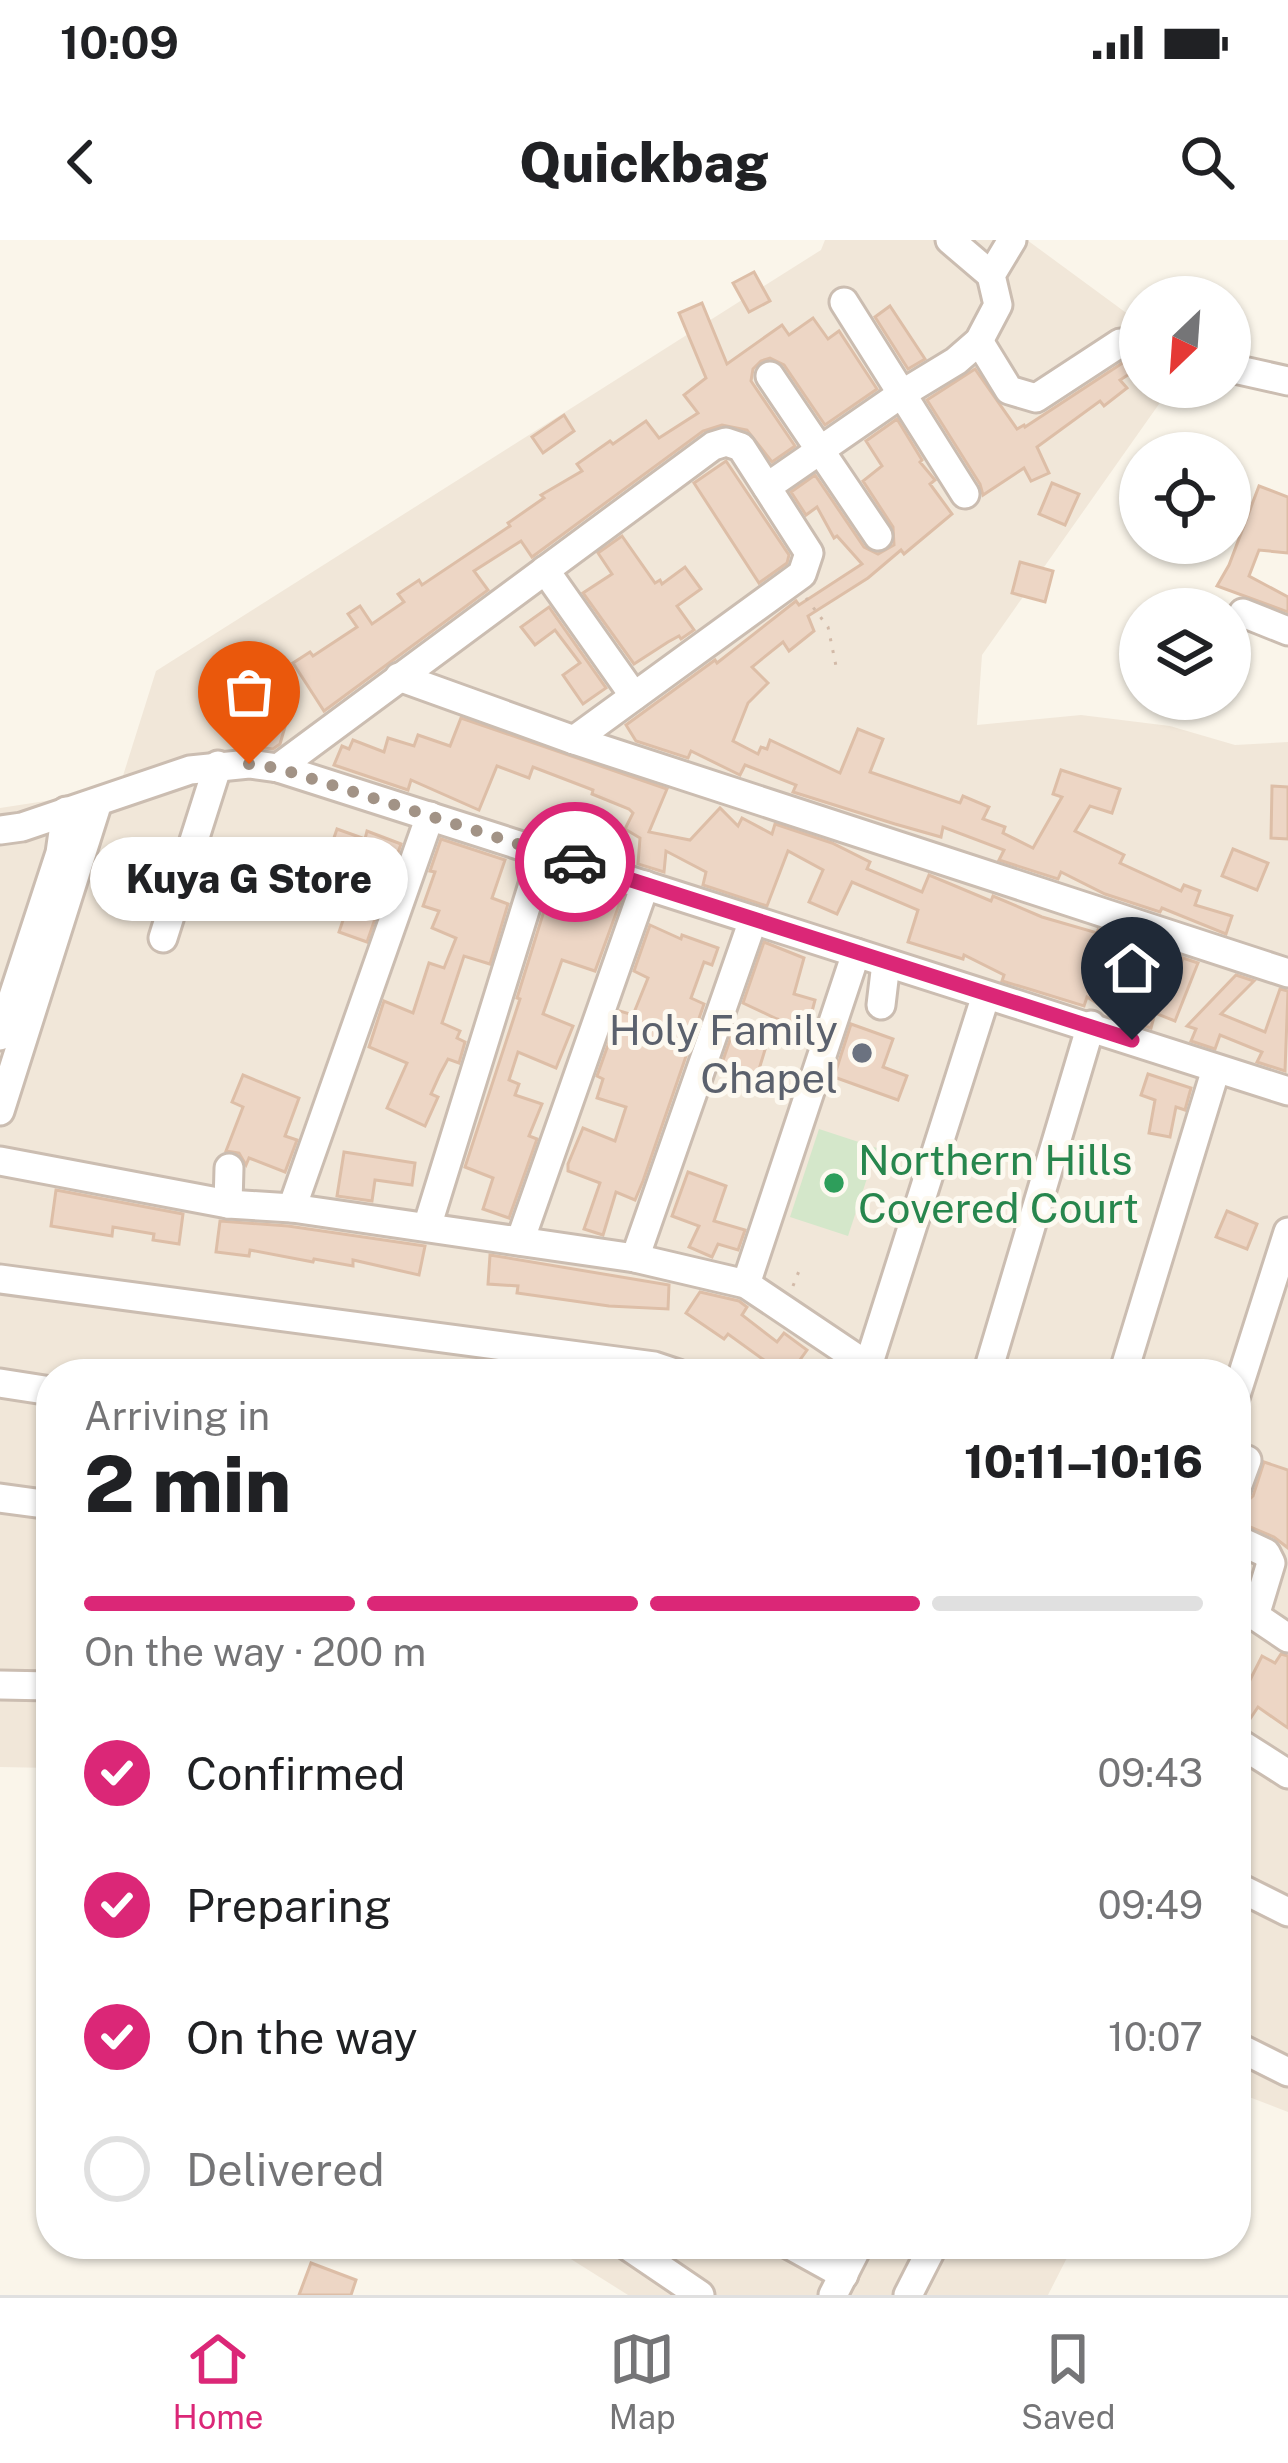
<!DOCTYPE html>
<meta charset="utf-8">
<style>
:root{--surface:#fff;--page:#f2f2f2;--text:#202124;--muted:#757577;--line:#e0e0e0;--accent:#db2777}
body{margin:0;font-family:"Public Sans",sans-serif;background:var(--page);color:var(--text);height:100vh;display:flex;flex-direction:column;font-size:45px;white-space:nowrap}
*{box-sizing:border-box;margin:0}
p{font-size:39px;color:var(--muted)}
.icon{flex:none;width:66px;height:66px;fill:none;stroke:currentColor;stroke-width:2;stroke-linecap:round;stroke-linejoin:round}
.map{position:relative;flex:1;overflow:hidden}
.panel{position:absolute;left:36px;top:1119px;width:1215px;height:900px;display:flex;flex-direction:column;background:var(--surface);border-radius:48px;box-shadow:0 3px 9px #0004}
.panel>*{flex:none}
.needle{width:78px;rotate:205deg}
.buttons{position:absolute;left:1119px;top:36px;display:grid;gap:24px}
.buttons a{display:grid;place-items:center;width:132px;height:132px;border-radius:50%;background:var(--surface);box-shadow:0 3px 9px #0004;font-size:60px}
.pin{position:absolute;display:grid;place-items:center;width:102px;height:102px;color:#fff;margin:-123px -51px;border-radius:50% 50% 50% 0;rotate:-45deg;box-shadow:0 0 12px #0007}
.pin .icon{rotate:45deg}
.courier{position:absolute;display:grid;place-items:center;width:120px;height:120px;margin:-60px;border:9px solid #db2777;border-radius:50%;background:#fff;color:#222;box-shadow:0 3px 15px #0007}
.bubble{position:absolute;height:84px;border-radius:42px;background:var(--surface);box-shadow:0 3px 9px #0004;font-size:39px;font-weight:800;line-height:84px;text-align:center}
.headline em{font-style:normal;font-weight:800}
.headline div{display:flex;flex-direction:column-reverse}
.headline{display:flex;align-items:center;justify-content:space-between;height:204px;padding:0 48px}
h1{font-size:78px;font-weight:800;line-height:90px}
.bar{display:grid;grid-template-columns:repeat(4,1fr);gap:18px 12px;align-content:center;height:144px;padding:0 48px}
.bar i{height:15px;border-radius:9px;background:var(--line)}
.bar .on{background:var(--accent)}
.bar p{grid-column:span 4}
ol{padding:0 48px;list-style:none}
li{display:flex;align-items:center;gap:36px;height:132px}
li p{margin-inline-start:auto}
li .icon{padding:12px;border-radius:50%;background:var(--accent);color:#fff;stroke-width:4}
li:last-child{color:var(--muted)}
li i{width:66px;height:66px;border:6px solid var(--line);border-radius:50%}
.status{display:flex;justify-content:space-between;align-items:center;height:84px;padding:0 60px;background:var(--surface);direction:ltr}
.status svg{height:33px;fill:currentColor}
header{display:flex;justify-content:space-between;align-items:center;height:156px;padding:0 48px;background:var(--surface);font-size:54px;font-weight:800}
.tab-bar{display:flex;justify-content:space-around;align-items:center;height:168px;border-top:3px solid var(--line);background:var(--surface);font-size:33px;color:var(--muted)}
.tab-bar a{display:grid;justify-items:center;gap:6px}
.tab-bar .on{color:var(--accent)}
.map>svg:first-child{display:block}
.residential{fill:#f1e7d9}
.green{fill:#d4e7ca}
.building{fill:#edd6c5;stroke:#ddbea7;stroke-width:3}
.lines{fill:none;stroke-linecap:round;stroke-linejoin:round}
.minor-casing{stroke:#cbbdb1;stroke-width:33}
.path{stroke:#d2baa8;stroke-width:3;stroke-dasharray:3 9;stroke-linecap:butt}
.minor{stroke:#fff;stroke-width:27}
.done{stroke:#a29386;stroke-width:12;stroke-dasharray:0 21.6}
.route{stroke:#db2777;stroke-width:15}
.worship-dot{fill:#6b7280;stroke:#fdf9f0;stroke-width:4.5}
.leisure-dot{fill:#2e9e5b;stroke:#fdf9f0;stroke-width:4.5}
.labels{text-anchor:middle;dominant-baseline:central;stroke-width:10;stroke-linejoin:round;paint-order:stroke}
.worship-label{font-size:42px;fill:#5b616d;stroke:#fdf9f0;text-anchor:end}
.leisure-label{font-size:42px;fill:#27864d;stroke:#fdf9f0;text-anchor:start}
</style>
<div class="status"><b>10:09</b><svg viewBox="0 0 49 12"><path d="M0 12V9h3v3zM5 12V6h3v6zM10 12V3h3v9zM15 12V0h3v12zM26 1h20v11H26zM47 4h2v5h-2z"/></svg></div>
<header><svg class="icon" aria-label="back" viewBox="0 0 24 24"><path d="M15 5l-7 7 7 7"/></svg>Quickbag<svg class="icon" aria-label="search" viewBox="0 0 24 24"><circle cx="10" cy="10" r="6"/><path d="M15 15l6 6"/></svg></header>
<div class="map">
<svg width="1288" height="2055" viewBox="0 0 1288 2055">
<rect width="100%" height="100%" fill="#faf5ea"/>
<g class="residential">
<path d="M825,0H1027L1140,83V147H1171L982,415L977,485L1081,475L1170,486L1235,505L1288,502V1872L1236,1852V1134H51V1528L0,1527V568L52,560L42,594L110,577L156,431L821,10Z"/>
<path d="M547,2004H1074L1048,2055H628Z"/>
</g>
<path class="green" d="M819,889L877,908L848,996L790,977Z"/>
<g class="building">
<path d="M754,32L770,61L749,72L733,43Z"/>
<path d="M702,63L727,124L782,85L789,95L813,78L828,99L839,91L877,149L825,185L784,125L770,118L761,121L753,129L751,141L795,206L772,222L747,190L722,185L703,191L532,317L521,301L474,331L488,350L324,471L293,423L310,412L313,416L357,387L348,374L360,366L372,384L404,362L398,354L419,340L422,345L510,286L508,283L544,258L541,255L582,231L577,224L610,201L613,204L646,181L659,198L698,173L684,155L706,138L679,73Z"/>
<path d="M890,66L925,119L908,129L875,77Z"/>
<path d="M1124,122L1134,131L1120,140L1127,148L1104,166L1100,161L1037,207L1049,233L1031,241L1024,228L983,255L980,244L927,160L975,129L1017,189L1024,185L1025,187Z"/>
<path d="M564,175L574,191L543,213L532,197Z"/>
<path d="M897,179L922,220L920,222L935,240L930,244L952,274L904,314L901,310L868,338L808,376L814,391L789,411L783,402L752,427L768,443L748,463L733,501L758,514L761,507L767,509L770,500L840,533L858,489L883,499L870,532L960,563L963,556L989,567L983,579L1005,587L1003,593L1033,608L1062,557L1053,554L1061,530L1120,549L1112,573L1090,566L1075,591L1124,615L1120,623L1181,651L1184,645L1200,651L1195,665L1232,676L1226,694L1162,668L1160,672L1105,654L1061,632L1058,639L999,620L1004,610L943,587L941,597L895,584L793,552L796,545L745,525L740,535L691,511L688,518L636,501L626,485L715,420L717,423L796,361L799,365L862,324L837,296L834,298L817,267L806,275L791,252L815,235L864,307L878,314L894,305L893,287L863,241L882,226L866,201Z"/>
<path d="M726,221L789,315L787,323L759,343L694,243Z"/>
<path d="M1052,243L1079,254L1065,285L1039,274Z"/>
<path d="M1259,246L1288,257V313L1259,310L1249,336L1288,357V372L1217,346L1229,325Z"/>
<path d="M622,296L655,343L660,340L662,344L685,327L701,349L677,366L694,390L681,399L679,396L668,402L634,424L583,353L612,334L598,313Z"/>
<path d="M1020,322L1053,331L1045,362L1012,353Z"/>
<path d="M549,367L606,448L583,464L563,435L580,423L555,390L535,405L521,387Z"/>
<path d="M277,461L291,466L280,504L273,509L248,506L247,501L229,493L239,467L271,479Z"/>
<path d="M461,478L667,549L649,592L690,600L720,568L738,586L742,578L772,594L775,584L832,603L870,622L867,629L922,652L929,635L991,661L993,656L1042,677L1097,693L1098,690L1182,721L1183,718L1198,723L1175,781L1155,773L1151,788L1122,779L1087,757L1084,766L1029,749L1002,741L1004,735L964,715L963,719L908,702L918,670L852,642L837,674L809,662L823,630L788,611L767,666L703,645L706,632L666,611L664,632L638,624L640,598L625,589L633,573L629,569L592,554L593,550L533,527L529,538L497,526L479,570L411,540L408,550L334,525L342,506L349,509L353,500L384,512L388,498L414,506L418,495L450,506Z"/>
<path d="M1272,546L1288,547V599L1271,598Z"/>
<path d="M337,589L365,599L367,591L401,604L367,702L339,692L358,636L325,624Z"/>
<path d="M441,599L505,620L492,658L508,664L490,724L464,716L442,783L460,791L457,798L465,802L459,823L448,819L440,834L431,854L438,857L425,886L387,868L407,823L369,807L384,761L413,773L429,723L444,728L456,698L432,688L439,671L423,666L435,632L430,631Z"/>
<path d="M1233,609L1268,623L1257,650L1222,636Z"/>
<path d="M594,648L622,657L595,731L562,720L543,774L573,786L556,828L518,812L509,840L519,844L515,855L542,864L529,896L537,899L509,978L483,969L493,938L465,927L520,759L517,758L547,661L583,676Z"/>
<path d="M650,685L681,699L682,695L718,708L712,725L704,722L691,758L704,764L643,941L635,960L616,952L603,995L584,989L600,943L568,931V924L583,888L615,901L626,867L597,858L603,839L597,836L620,771L633,775L648,738L634,731Z"/>
<path d="M764,702L804,718L794,754L815,760L808,787L777,779L743,763Z"/>
<path d="M1236,735L1254,741L1221,774L1265,792L1280,749L1288,751L1285,831L1257,822L1262,812L1220,795L1215,809L1191,801L1196,789L1187,786Z"/>
<path d="M851,784L893,799L883,827L907,836L898,860L834,837Z"/>
<path d="M732,794L767,803L757,836L721,826Z"/>
<path d="M1148,834L1191,848L1185,870L1176,867L1170,897L1149,893L1155,860L1141,855Z"/>
<path d="M243,835L299,858L285,896L297,900L285,932L249,918L246,925L239,913L226,911L243,867L232,862Z"/>
<path d="M344,912L415,923L412,945L375,940L372,961L337,956Z"/>
<path d="M688,932L726,946L714,981L745,990L738,1010L718,1004L712,1017L689,1007L699,986L672,976Z"/>
<path d="M56,950L183,974L179,1004L153,1000L154,994L113,987L112,996L51,986Z"/>
<path d="M1227,971L1257,984L1247,1009L1216,997Z"/>
<path d="M220,981L288,986L425,1006L419,1035L353,1020V1026L314,1019L313,1022L250,1010L249,1016L216,1012Z"/>
<path d="M490,1015L669,1045L668,1069L609,1066L517,1053L518,1046L488,1044Z"/>
<path d="M700,1052L739,1061L747,1067L742,1075L777,1102L784,1093L807,1110L797,1124L815,1134H773L760,1124L764,1120L728,1094L724,1099L686,1073Z"/>
<path d="M1264,1222L1288,1230V1308L1274,1297L1236,1281L1241,1267L1253,1256Z"/>
<path d="M1281,1414L1288,1416V1488L1258,1467L1248,1482L1236,1474V1452L1242,1456L1262,1416L1275,1423Z"/>
<path d="M311,2023L356,2040L351,2055H299Z"/>
</g>
<g class="lines">
<defs>
<g id="minor">
<path d="M950,0L991,35"/>
<path d="M844,62L965,254"/>
<path d="M979,101L1009,150L1036,158L1120,103L1140,107"/>
<path d="M1230,128L1288,141"/>
<path d="M770,136L878,296"/>
<path d="M767,247L900,155L956,121L979,101L998,65L991,35L1012,0"/>
<path d="M545,330L634,456"/>
<path d="M1243,373L1288,391"/>
<path d="M399,437L574,500L1288,733"/>
<path d="M278,528L713,206L726,202L741,207L809,313L802,334L574,500"/>
<path d="M0,590L22,587L190,530L249,524L278,528L1288,851"/>
<path d="M163,698L218,525"/>
<path d="M881,765L886,723"/>
<path d="M0,796L60,613L66,571"/>
<path d="M0,871L98,562"/>
<path d="M0,921L228,964L292,968L635,1018L746,1044L880,1134"/>
<path d="M228,964L229,928"/>
<path d="M292,968L430,576"/>
<path d="M427,987L543,612"/>
<path d="M520,1001L645,645"/>
<path d="M635,1018L753,680"/>
<path d="M0,1039L654,1126L678,1134"/>
<path d="M746,1044L856,713"/>
<path d="M868,1126L986,755"/>
<path d="M987,1134L1091,785"/>
<path d="M1123,1134L1216,829"/>
<path d="M0,1143L51,1151"/>
<path d="M1236,1155L1288,992"/>
<path d="M1236,1250L1247,1220"/>
<path d="M0,1258L51,1265"/>
<path d="M1236,1299L1266,1313L1271,1323L1255,1376"/>
<path d="M1236,1363L1288,1398"/>
<path d="M0,1445L51,1446"/>
<path d="M1236,1501L1288,1534"/>
<path d="M1236,1646L1288,1672"/>
<path d="M1236,1806L1288,1832"/>
<path d="M625,2004L700,2055"/>
<path d="M788,2004L844,2035"/>
<path d="M833,2055L859,2004"/>
<path d="M908,2055L934,2004"/>
</g>
</defs>
<use href="#minor" class="minor-casing"/>
<g class="path">
<path d="M806,358L828,387L836,426"/>
<path d="M793,1046L799,1031"/>
</g>
<use href="#minor" class="minor"/>
</g>
<g class="lines">
<path class="done" d="M249,524L278,528L575,622"/>
<path class="route" d="M575,622L1132,800"/>
</g>
<circle class="worship-dot" cx="862" cy="813" r="12"/>
<circle class="leisure-dot" cx="834" cy="943" r="12"/>
<g class="labels">
<g class="worship-label">
<text x="838" y="789">Holy Family<tspan x="838" dy="48">Chapel</tspan></text>
</g>
<g class="leisure-label">
<text x="858" y="919">Northern Hills<tspan x="858" dy="48">Covered Court</tspan></text>
</g>
</g>
</svg>
<div class="buttons">
<a><svg class="needle" viewBox="-14 -14 28 28"><path d="M0-13l5 13h-10z" fill="#e53935"/><path d="M0 13l5-13h-10z" fill="#757577"/></svg></a>
<a><svg class="icon" aria-label="locate" viewBox="0 0 24 24"><circle cx="12" cy="12" r="6"/><path d="M12 2v4M12 18v4M2 12h4M18 12h4"/></svg></a>
<a><svg class="icon" aria-label="layers" viewBox="0 0 24 24"><path d="M12 4l9 5-9 5-9-5zM3 14l9 5 9-5"/></svg></a>
</div>
<div class="pin" style="left:249px;top:524px;background:#ea580c"><svg class="icon" aria-label="bag" viewBox="0 0 24 24"><path d="M5 8h14l-1 12H6zM9 8a3 3 0 0 1 6 0"/></svg></div>
<div class="pin" style="left:1132px;top:800px;background:#1f2937"><svg class="icon" aria-label="home" viewBox="0 0 24 24"><path d="M3 11l9-7 9 7M6 9v11h12V9"/></svg></div>
<div class="courier" style="left:575px;top:622px"><svg class="icon" aria-label="car" viewBox="0 0 24 24"><path d="M5 17H2v-5l4-1 3-4h7l3 4 3 1v5h-3M9 17h6M6 11h13"/><circle cx="7" cy="17" r="2"/><circle cx="17" cy="17" r="2"/></svg></div>
<div class="bubble" style="left:90px;top:597px;width:318px">Kuya G Store</div>
<section class="panel">
<div class="headline"><div><h1>2 min</h1><p>Arriving in</p></div><em>10:11–10:16</em></div>
<div class="bar"><i class="on"></i><i class="on"></i><i class="on"></i><i></i><p>On the way · 200 m</p></div>
<ol>
<li><svg class="icon" aria-label="check" viewBox="0 0 24 24"><path d="M5 12l5 5 9-10"/></svg>Confirmed<p>09:43</p></li>
<li><svg class="icon" aria-label="check" viewBox="0 0 24 24"><path d="M5 12l5 5 9-10"/></svg>Preparing<p>09:49</p></li>
<li><svg class="icon" aria-label="check" viewBox="0 0 24 24"><path d="M5 12l5 5 9-10"/></svg>On the way<p>10:07</p></li>
<li><i></i>Delivered</li>
</ol>
</section>
</div>
<nav class="tab-bar">
<a class="on"><svg class="icon" aria-label="home" viewBox="0 0 24 24"><path d="M3 11l9-7 9 7M6 9v11h12V9"/></svg>Home</a>
<a><svg class="icon" aria-label="map" viewBox="0 0 24 24"><path d="M3 6l6-2 6 2 6-2v14l-6 2-6-2-6 2zM9 4v14M15 6v14"/></svg>Map</a>
<a><svg class="icon" aria-label="saved" viewBox="0 0 24 24"><path d="M7 4h10v16l-5-4-5 4z"/></svg>Saved</a>
</nav>
